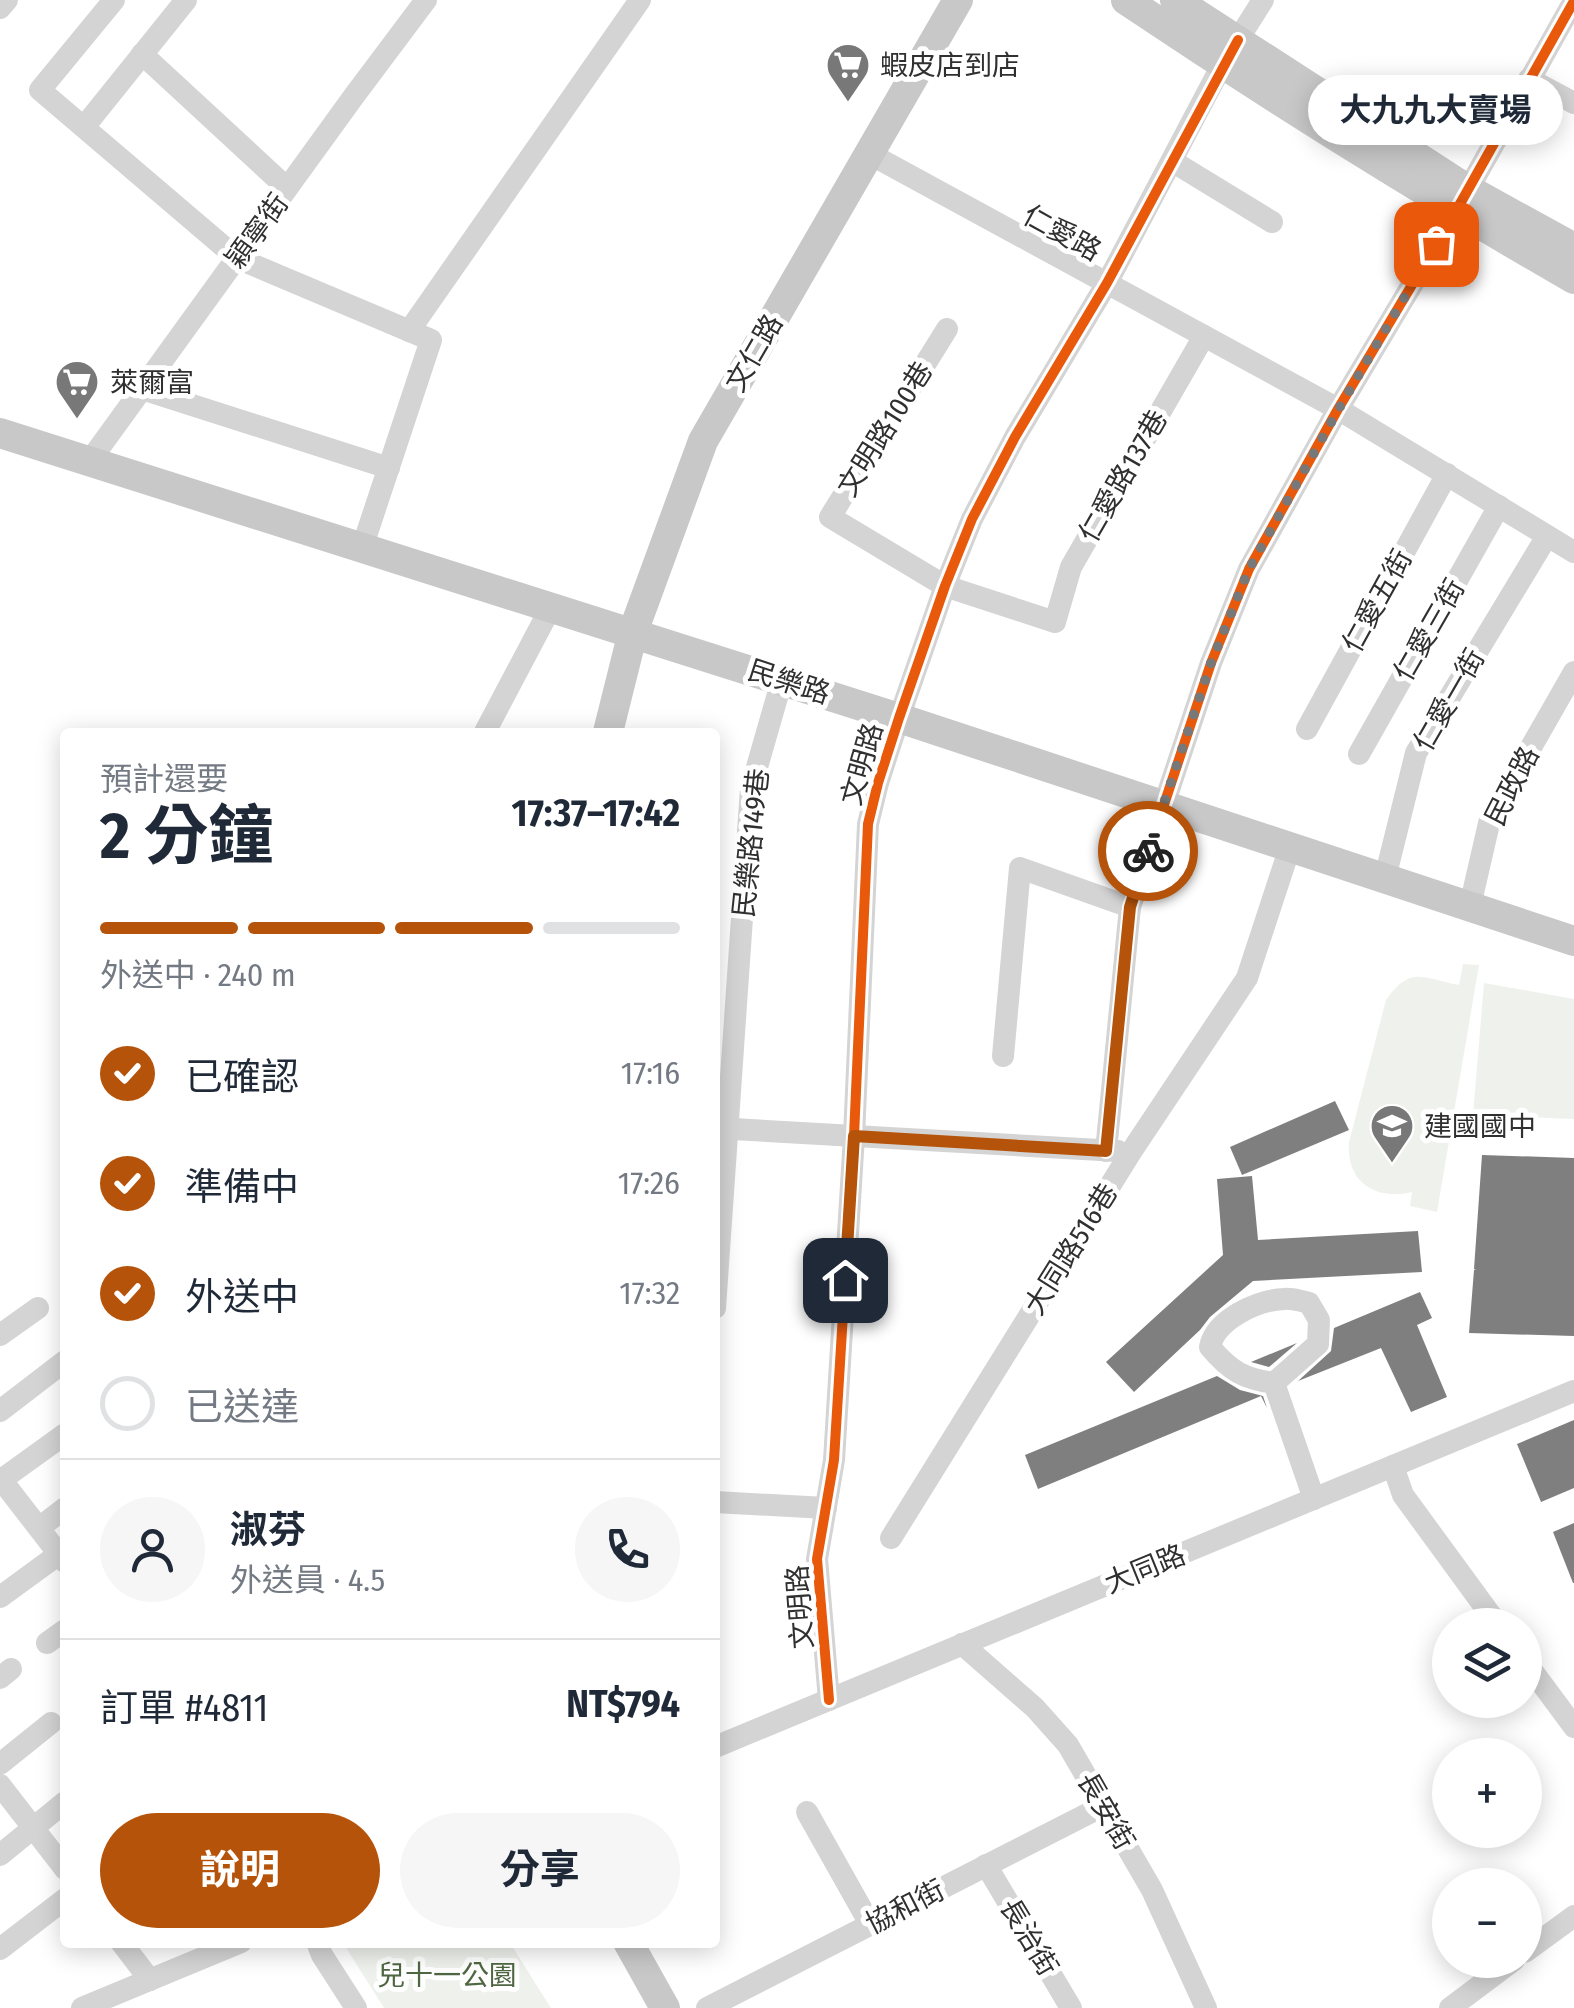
<!DOCTYPE html>
<html lang="zh-TW">
<meta charset="utf-8">
<style>
:root{--surface:#fff;--page:#f6f6f7;--text:#1f2937;--muted:#747a83;--line:#e0e1e3;--accent:#b45309}
body{margin:0;font-family:"Fira Sans Condensed","Noto Sans TC",sans-serif;background:var(--page);color:var(--text);height:100vh;display:flex;flex-direction:column;font-size:38px;white-space:nowrap}
*{box-sizing:border-box;margin:0}
p{font-size:32px;color:var(--muted)}
.icon{flex:none;width:55px;height:55px;fill:none;stroke:currentColor;stroke-width:2;stroke-linecap:round;stroke-linejoin:round}
.map{position:relative;flex:1;overflow:hidden}
.sheet{position:absolute;left:60px;top:728px;width:660px;height:1220px;display:flex;flex-direction:column;background:var(--surface);border-radius:10px;box-shadow:0 5px 25px #0003}
.sheet>*{flex:none}
.controls{position:absolute;left:1432px;top:1608px;display:grid;gap:20px}
.controls a{display:grid;place-items:center;width:110px;height:110px;border-radius:50%;background:var(--surface);box-shadow:0 5px 25px #0003;font-size:50px}
.pin{position:absolute;display:grid;place-items:center;width:85px;height:85px;color:#fff;margin:-42px;border-radius:20px;box-shadow:0 5px 15px #0006}
.courier{position:absolute;display:grid;place-items:center;width:100px;height:100px;margin:-50px;border:8px solid #b45309;border-radius:50%;background:#fff;color:#222;box-shadow:0 2px 12px #0007}
.bubble{position:absolute;height:70px;border-radius:35px;background:var(--surface);box-shadow:0 5px 25px #0003;font-size:32px;font-weight:700;line-height:70px;text-align:center}
.headline em{font-style:normal;font-weight:700}
.headline div{display:flex;flex-direction:column-reverse}
.headline{display:flex;align-items:center;justify-content:space-between;height:170px;padding:0 40px}
h1{font-size:65px;font-weight:700;line-height:75px}
.bar{display:grid;grid-template-columns:repeat(4,1fr);gap:15px 10px;align-content:center;height:120px;padding:0 40px}
.bar i{height:12px;border-radius:8px;background:var(--line)}
.bar .on{background:var(--accent)}
.bar p{grid-column:span 4}
.line{display:flex;align-items:center;gap:25px;padding:0 40px;border-top:2px solid var(--line)}
.line div{flex:1}
.round{display:grid;place-items:center;flex:none;width:105px;height:105px;border-radius:52px;background:var(--page)}
ol{padding:0 40px;list-style:none}
li{display:flex;align-items:center;gap:30px;height:110px}
li p{margin-inline-start:auto}
li .icon{padding:10px;border-radius:50%;background:var(--accent);color:#fff;stroke-width:4}
li:last-child{color:var(--muted)}
li i{width:55px;height:55px;border:5px solid var(--line);border-radius:50%}
.primary-button{display:flex;gap:20px;margin-top:auto;padding:20px 40px}
.primary-button a{flex:1;height:115px;border-radius:60px;background:var(--accent);color:#fff;font-size:40px;font-weight:700;line-height:115px;text-align:center}
.primary-button a+a{background:var(--page);color:var(--text)}
.map>svg:first-child{display:block}
.green{fill:#eff2ec}
.building{fill:#7f7f7f}
.lines{fill:none;stroke-linecap:round;stroke-linejoin:round}
.minor{stroke:#d4d4d4;stroke-width:22}
.major{stroke:#c8c8c8;stroke-width:30}
.cycleway-casing{stroke:#fff;stroke-width:16}
.cycleway{stroke:#e8590c;stroke-width:10}
.done{stroke:#787878;stroke-width:10;stroke-dasharray:0 18}
.route{stroke:#b45309;stroke-width:12}
.labels{text-anchor:middle;dominant-baseline:central;stroke-width:10;stroke-linejoin:round;paint-order:stroke}
.poi-label{font-size:28px;fill:#303030;stroke:#fff;text-anchor:start}
.street-label{font-size:28px;fill:#303030;stroke:#fff}
.park-label{font-size:28px;fill:#4f6742;stroke:#fff}
</style>
<div class="map">
<svg width="1574" height="2008" viewBox="0 0 1574 2008">
<rect width="100%" height="100%" fill="#fff"/>
<g class="green">
<path d="M1463,964L1479,965L1437,1212L1410,1206L1412,1192C1375,1201 1346,1182 1349,1142L1386,1000C1411,965 1422,978 1459,985Z"/>
<path d="M1484,983L1574,999V1119L1473,1115Z"/>
<path d="M343,1943H510L551,2008H384Z"/>
</g>
<g class="building">
<path d="M1335,1101L1349,1130L1242,1175L1230,1147Z"/>
<path d="M1482,1155L1574,1158V1336L1469,1333L1474,1270L1476,1269H1474Z"/>
<path d="M1252,1176L1258,1240L1418,1231L1422,1272L1253,1281L1210,1317L1200,1330L1134,1392L1106,1362L1223,1255L1217,1179Z"/>
<path d="M1420,1292L1432,1318L1417,1325L1447,1397L1411,1412L1381,1348L1298,1381L1331,1351L1334,1328Z"/>
<path d="M1297,1343L1269,1367L1251,1362Z"/>
<path d="M1217,1376L1240,1390L1263,1396L1267,1408L1261,1396L1038,1489L1025,1455Z"/>
<path d="M1574,1420V1488L1541,1502L1517,1444Z"/>
<path d="M1574,1523V1583H1573L1553,1532Z"/>
</g>
<g class="lines">
<g class="minor">
<path d="M114,0L40,90L237,258L431,340L362,548"/>
<path d="M0,8L7,0"/>
<path d="M142,54L287,188"/>
<path d="M1529,79L1574,103"/>
<path d="M84,127L186,0"/>
<path d="M870,154L1338,409L1574,552"/>
<path d="M1172,161L1272,222"/>
<path d="M947,329L830,517L945,586L1055,622L1071,567L1204,336"/>
<path d="M409,331L640,0"/>
<path d="M142,389L389,468"/>
<path d="M89,462L354,96L426,0"/>
<path d="M1307,729L1447,474"/>
<path d="M485,732L551,607"/>
<path d="M1359,754L1499,506"/>
<path d="M1385,878L1416,753L1547,536"/>
<path d="M1470,906L1490,819L1574,672"/>
<path d="M1003,1056L1020,868L1130,907"/>
<path d="M715,1128L1118,1151"/>
<path d="M1106,1151L1130,907L1211,663L1249,569L1338,409L1456,211L1574,1"/>
<path d="M715,1308L751,788L782,680"/>
<path d="M0,1335L38,1308"/>
<path d="M1274,1383C1244,1379 1230,1371 1210,1347C1215,1320 1257,1300 1284,1299C1292,1298 1301,1301 1309,1303L1319,1320L1318,1344L1274,1383L1314,1499"/>
<path d="M0,1411L65,1361"/>
<path d="M1393,1466L1403,1495L1498,1625"/>
<path d="M0,1478L65,1562"/>
<path d="M1,1480L65,1434"/>
<path d="M715,1502L826,1508"/>
<path d="M39,1528L65,1508"/>
<path d="M891,1538L1131,1152L1247,978L1290,847"/>
<path d="M0,1597L59,1554"/>
<path d="M47,1643L65,1630"/>
<path d="M962,1644L1035,1708L1068,1745L1152,1890L1206,2008"/>
<path d="M1525,1661L1574,1727"/>
<path d="M0,1678L11,1669"/>
<path d="M829,1700L817,1559L834,1460L854,1136L868,824L878,783L899,718L945,586L972,519L1015,437L1107,283L1222,65L1263,0"/>
<path d="M715,1747L1574,1391"/>
<path d="M0,1764L51,1723"/>
<path d="M0,1785L65,1869"/>
<path d="M807,1812L870,1924"/>
<path d="M0,1855L65,1802"/>
<path d="M986,1865L1071,2008"/>
<path d="M121,1942L150,1980"/>
<path d="M317,1942L322,1955L356,2008"/>
<path d="M0,1949L65,1899"/>
<path d="M1525,1952L1574,1916"/>
<path d="M82,2008L241,1942"/>
<path d="M707,2008L1103,1806"/>
<path d="M1450,2008L1514,1960"/>
</g>
<g class="major">
<path d="M1126,0C1272,98 1421,191 1574,279"/>
<path d="M1175,0L1467,189L1574,248"/>
<path d="M0,433L899,718L1574,941"/>
<path d="M608,732L633,632L703,441L958,0"/>
<path d="M628,1942L665,2008"/>
</g>
<defs>
<g id="cycleway">
<path d="M1106,1151L1130,907L1211,663L1249,569L1338,409L1456,211L1574,1"/>
<path d="M829,1700L817,1559L834,1460L854,1136L868,824L878,783L899,718L945,586L972,519L1015,437L1107,283L1238,40"/>
</g>
</defs>
<use href="#cycleway" class="cycleway-casing"/>
<use href="#cycleway" class="cycleway"/>
</g>
<g class="lines">
<path class="done" d="M1148,851L1211,663L1249,569L1338,410L1436,244"/>
<path class="route" d="M845,1280L854,1136L1106,1151L1130,907L1148,851"/>
</g>
<defs>
<symbol id="supermarket-pin" viewBox="-11 -11 22 30"><path d="M0 17L-7.5 6A9.5 9.5 0 1 1 7.5 6Z" fill="#787878" stroke="#fff"/><path d="M-6-5.5h2.5l.6 2H6L4.5 2H-2.5L-4.4-4H-6ZM-1.5 3.2a1.3 1.3 0 1 0 .1 0ZM3 3.2a1.3 1.3 0 1 0 .1 0Z" fill="#fff"/></symbol>
<symbol id="school-pin" viewBox="-11 -11 22 30"><path d="M0 17L-7.5 6A9.5 9.5 0 1 1 7.5 6Z" fill="#787878" stroke="#fff"/><path d="M0-5L7-2L0 1L-7-2ZM-4 1L0 2.5L4 1V4Q0 6-4 4Z" fill="#fff"/></symbol>
</defs>
<g fill-rule="evenodd">
<use href="#supermarket-pin" x="823" y="40" width="50" height="68"/>
<use href="#supermarket-pin" x="52" y="357" width="50" height="68"/>
<use href="#school-pin" x="1367" y="1101" width="50" height="68"/>
</g>
<g class="labels">
<g class="poi-label">
<text x="880" y="65">蝦皮店到店</text>
<text x="110" y="382">萊爾富</text>
<text x="1424" y="1126">建國國中</text>
</g>
<g class="street-label">
<text transform="translate(257 231) rotate(-54)">穎寧街</text>
<text transform="translate(1062 233) rotate(29)">仁愛路</text>
<text transform="translate(754 353) rotate(-60)">文仁路</text>
<text transform="translate(885 429) rotate(-58)">文明路100巷</text>
<text transform="translate(1123 476) rotate(-60)">仁愛路137巷</text>
<text transform="translate(1377 601) rotate(-61)">仁愛五街</text>
<text transform="translate(1429 630) rotate(-60)">仁愛三街</text>
<text transform="translate(789 682) rotate(18)">民樂路</text>
<text transform="translate(1449 700) rotate(-60)">仁愛一街</text>
<text transform="translate(862 764) rotate(-74)">文明路</text>
<text transform="translate(1512 786) rotate(-63)">民政路</text>
<text transform="translate(751 843) rotate(-84)">民樂路149巷</text>
<text transform="translate(1071 1249) rotate(-58)">大同路516巷</text>
<text transform="translate(1145 1569) rotate(-22)">大同路</text>
<text transform="translate(800 1607) rotate(-94)">文明路</text>
<text transform="translate(1106 1811) rotate(60)">長安街</text>
<text transform="translate(905 1907) rotate(-27)">協和街</text>
<text transform="translate(1029 1937) rotate(59)">長治街</text>
</g>
<g class="park-label">
<text x="447" y="1975">兒十一公園</text>
</g>
</g>
</svg>
<div class="controls">
<a><svg class="icon" aria-label="layers" viewBox="0 0 24 24"><path d="M12 4l9 5-9 5-9-5zM3 14l9 5 9-5"/></svg></a>
<a>+</a>
<a>−</a>
</div>
<div class="pin" style="left:1436px;top:244px;background:#ea580c"><svg class="icon" aria-label="bag" viewBox="0 0 24 24"><path d="M5 8h14l-1 12H6zM9 8a3 3 0 0 1 6 0"/></svg></div>
<div class="pin" style="left:845px;top:1280px;background:#1f2937"><svg class="icon" aria-label="home" viewBox="0 0 24 24"><path d="M3 11l9-7 9 7M6 9v11h12V9"/></svg></div>
<div class="courier" style="left:1148px;top:851px"><svg class="icon" aria-label="bike" viewBox="0 0 24 24"><circle cx="6" cy="16" r="4"/><circle cx="18" cy="16" r="4"/><path d="M6 16l4-8h5l3 8M10 8l3 8H6M13 5h3"/></svg></div>
<div class="bubble" style="left:1308px;top:75px;width:255px">大九九大賣場</div>
<section class="sheet">
<div class="headline"><div><h1>2 分鐘</h1><p>預計還要</p></div><em>17:37–17:42</em></div>
<div class="bar"><i class="on"></i><i class="on"></i><i class="on"></i><i></i><p>外送中 · 240 m</p></div>
<ol>
<li><svg class="icon" aria-label="check" viewBox="0 0 24 24"><path d="M5 12l5 5 9-10"/></svg>已確認<p>17:16</p></li>
<li><svg class="icon" aria-label="check" viewBox="0 0 24 24"><path d="M5 12l5 5 9-10"/></svg>準備中<p>17:26</p></li>
<li><svg class="icon" aria-label="check" viewBox="0 0 24 24"><path d="M5 12l5 5 9-10"/></svg>外送中<p>17:32</p></li>
<li><i></i>已送達</li>
</ol>
<div class="line" style="height:180px"><a class="round"><svg class="icon" aria-label="person" viewBox="0 0 24 24"><circle cx="12" cy="8" r="4"/><path d="M4 21q1-7 8-7t8 7"/></svg></a><div><b>淑芬</b><p>外送員 · 4.5</p></div><a class="round"><svg class="icon" aria-label="phone" viewBox="0 0 24 24"><path d="M5 4h4l2 5-3 2q2 4 5 5l2-3 5 2v4C11 20 4 13 5 4z"/></svg></a></div>
<div class="line" style="height:130px"><div>訂單 #4811</div><b>NT$794</b></div>
<div class="primary-button"><a>說明</a><a>分享</a></div>
</section>
</div>
